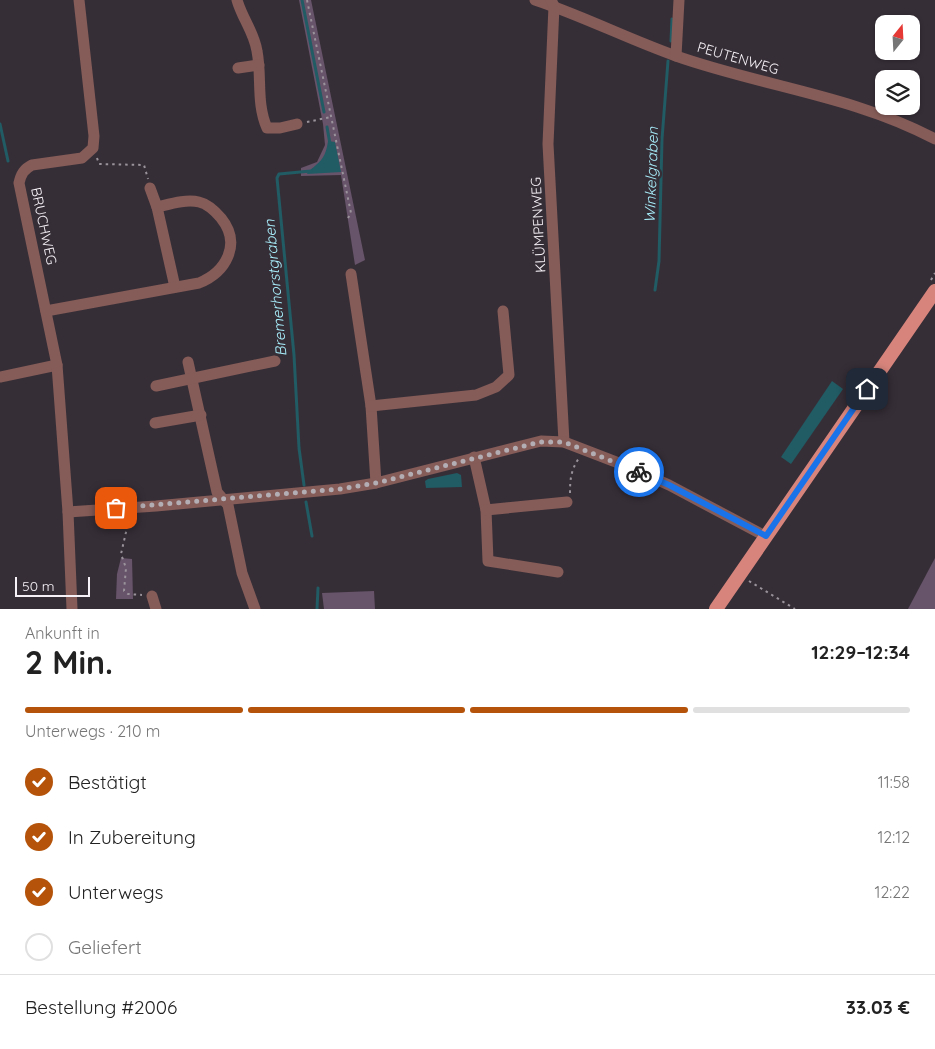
<!DOCTYPE html>
<html lang="de">
<meta charset="utf-8">
<style>
:root{--surface:#fff;--page:#f2f2f2;--text:#222;--muted:#767676;--line:#e0e0e0;--accent:#b45309}
body{margin:0;font-family:Quicksand,sans-serif;background:var(--page);color:var(--text);height:100vh;display:flex;flex-direction:column;font-size:19px;white-space:nowrap}
*{box-sizing:border-box;margin:0}
p{font-size:16px;color:var(--muted)}
.icon{flex:none;width:28px;height:28px;fill:none;stroke:currentColor;stroke-width:2;stroke-linecap:round;stroke-linejoin:round}
.map{position:relative;height:609px;overflow:hidden}
.details{display:flex;flex-direction:column;background:var(--surface);flex:1}
.details>*{flex:none}
.needle{width:32px;rotate:18deg}
.fabs{position:absolute;left:875px;top:15px;display:grid;gap:10px}
.fabs a{display:grid;place-items:center;width:45px;height:45px;border-radius:10px;background:var(--surface);box-shadow:0 1px 4px #0004;font-size:25px}
.scale{position:absolute;left:15px;bottom:12px;width:75px;box-sizing:border-box;padding-left:5px;border:2px solid #f6f1f7;border-top:0;font-size:14px;line-height:18px;white-space:nowrap;color:#f6f1f7;-webkit-text-stroke:4px #362e37;paint-order:stroke}
.pin{position:absolute;display:grid;place-items:center;width:42px;height:42px;color:#fff;margin:-21px;border-radius:10px;box-shadow:0 2px 8px #0006}
.courier{position:absolute;display:grid;place-items:center;width:50px;height:50px;margin:-25px;border:4px solid #1a73e8;border-radius:50%;background:#fff;color:#222;box-shadow:0 1px 6px #0007}
.headline em{font-style:normal;font-weight:700}
.headline div{display:flex;flex-direction:column-reverse}
.headline{display:flex;align-items:center;justify-content:space-between;height:85px;padding:0 25px}
h1{font-size:32px;font-weight:700;line-height:38px}
.bar{display:grid;grid-template-columns:repeat(4,1fr);gap:8px 5px;align-content:center;height:60px;padding:0 25px}
.bar i{height:6px;border-radius:4px;background:var(--line)}
.bar .current{background:var(--accent)}
.bar p{grid-column:span 4}
.line{display:flex;align-items:center;gap:12px;padding:0 25px;border-top:1px solid var(--line)}
.line div{flex:1}
ol{padding:0 25px;list-style:none}
li{display:flex;align-items:center;gap:15px;height:55px}
li p{margin-inline-start:auto}
li .icon{padding:5px;border-radius:50%;background:var(--accent);color:#fff;stroke-width:4}
li:last-child{color:var(--muted)}
li i{width:28px;height:28px;border:2px solid var(--line);border-radius:50%}
.map>svg:first-child{display:block}
.green{fill:#67536a}
.water{fill:#215b64}
.lines{fill:none;stroke-linecap:round;stroke-linejoin:round}
.stream{stroke:#215b64;stroke-width:3}
.path{stroke:#9a939b;stroke-width:2;stroke-dasharray:2.5 4;stroke-linecap:butt}
.minor{stroke:#855c58;stroke-width:11}
.primary{stroke:#d7857c;stroke-width:14}
.done{stroke:#b3adb4;stroke-width:5;stroke-dasharray:0 9}
.route{stroke:#1a73e8;stroke-width:6}
.labels{text-anchor:middle;dominant-baseline:central;stroke-width:5;stroke-linejoin:round;paint-order:stroke}
.street-label{font-size:14px;fill:#f6f1f7;stroke:#362e37}
.water-label{font-size:15px;font-style:italic;fill:#a8effc;stroke:#362e37}
</style>
<div class="map">
<svg width="935" height="609" viewBox="0 0 935 609">
<rect width="100%" height="100%" fill="#362e37"/>
<g class="green">
<path d="M299,0H311L365,260L355,265L341,175L301,176V168L317,162L325,145L323,124Z"/>
<path d="M121,558L132,559L133,599H116L117,574Z"/>
<path d="M935,558V609H908Z"/>
<path d="M374,591L375,609H324L322,593Z"/>
</g>
<g class="water">
<path d="M328,141L335,142L341,172L307,174C310,169 312,169 316,165C324,159 327,150 328,141Z"/>
<path d="M832,381L843,389L791,464L781,457Z"/>
<path d="M457,473L461,475L462,487L426,488L425,481L428,479Z"/>
</g>
<g class="lines">
<g class="stream">
<path d="M302,0L324,112"/>
<path d="M671,41L672,19"/>
<path d="M0,124L8,161"/>
<path d="M327,127L330,144"/>
<path d="M655,290L659,261L662,139L668,61"/>
<path d="M304,485L299,448L294,355L277,178L279,174L311,171"/>
<path d="M306,502L312,536"/>
<path d="M317,609L318,588"/>
</g>
<g class="path">
<path d="M307,0L351,213L348,218"/>
<path d="M307,122L331,117"/>
<path d="M97,158L99,164L144,165L148,179"/>
<path d="M931,280L935,273"/>
<path d="M570,493C570,479 571,470 579,458"/>
<path d="M129,519L121,554L126,568L124,591L128,594L142,595"/>
<path d="M749,581L795,609"/>
</g>
<g class="minor">
<path d="M237,0C242,18 254,32 257,51C262,77 256,103 267,128H280L297,124"/>
<path d="M535,0C583,16 628,39 676,56C761,86 855,96 935,139"/>
<path d="M551,0L554,6L548,144L564,442"/>
<path d="M676,56L679,0"/>
<path d="M238,68L259,65"/>
<path d="M157,207L175,287"/>
<path d="M351,274L371,406L376,483"/>
<path d="M46,311L199,283C226,272 242,244 221,218C215,211 208,204 199,202C186,199 170,204 157,207L150,188"/>
<path d="M188,362L217,492L228,505L242,573L255,609"/>
<path d="M0,377L57,365"/>
<path d="M156,386L275,361"/>
<path d="M371,406L476,395L496,387L509,375L503,311"/>
<path d="M155,423L201,415"/>
<path d="M474,457L486,510L488,561L558,572"/>
<path d="M486,510L567,502"/>
<path d="M68,512L156,506L340,489L376,483L541,441L564,442L629,467L669,485L765,536"/>
<path d="M152,596L156,609"/>
<path d="M72,609L68,512L57,365L19,183C21,174 24,169 32,165L82,158L93,148L94,136L79,0"/>
</g>
<path class="primary" d="M716,609L935,291"/>
</g>
<g class="lines">
<path class="done" d="M116,508L340,489L376,483L540,442H564L639,472"/>
<path class="route" d="M639,472L669,485L766,536L867,389"/>
</g>
<g class="labels">
<g class="street-label">
<text transform="translate(738 58) rotate(16)">PEUTENWEG</text>
<text transform="translate(538 225) rotate(-93)">KLÜMPENWEG</text>
<text transform="translate(44 226) rotate(78)">BRUCHWEG</text>
</g>
<g class="water-label">
<text transform="translate(651 175) rotate(-88)">Winkelgraben</text>
<text transform="translate(275 288) rotate(-95)">Bremerhorstgraben</text>
</g>
</g>
</svg>
<div class="fabs">
<a><svg class="needle" viewBox="-14 -14 28 28"><path d="M0-13l5 13h-10z" fill="#e53935"/><path d="M0 13l5-13h-10z" fill="#767676"/></svg></a>
<a><svg class="icon" aria-label="layers" viewBox="0 0 24 24"><path d="M12 4l9 5-9 5-9-5zM3 14l9 5 9-5"/></svg></a>
</div>
<div class="scale">50 m</div>
<div class="pin" style="left:116px;top:508px;background:#ea580c"><svg class="icon" aria-label="bag" viewBox="0 0 24 24"><path d="M5 8h14l-1 12H6zM9 8a3 3 0 0 1 6 0"/></svg></div>
<div class="pin" style="left:867px;top:389px;background:#1f2937"><svg class="icon" aria-label="home" viewBox="0 0 24 24"><path d="M3 11l9-7 9 7M6 9v11h12V9"/></svg></div>
<div class="courier" style="left:639px;top:472px"><svg class="icon" aria-label="bike" viewBox="0 0 24 24"><circle cx="6" cy="16" r="4"/><circle cx="18" cy="16" r="4"/><path d="M6 16l4-8h5l3 8M10 8l3 8H6M13 5h3"/></svg></div>
</div>
<section class="details">
<div class="headline"><div><h1>2 Min.</h1><p>Ankunft in</p></div><em>12:29–12:34</em></div>
<div class="bar"><i class="current"></i><i class="current"></i><i class="current"></i><i></i><p>Unterwegs · 210 m</p></div>
<ol>
<li><svg class="icon" aria-label="check" viewBox="0 0 24 24"><path d="M5 12l5 5 9-10"/></svg>Bestätigt<p>11:58</p></li>
<li><svg class="icon" aria-label="check" viewBox="0 0 24 24"><path d="M5 12l5 5 9-10"/></svg>In Zubereitung<p>12:12</p></li>
<li><svg class="icon" aria-label="check" viewBox="0 0 24 24"><path d="M5 12l5 5 9-10"/></svg>Unterwegs<p>12:22</p></li>
<li><i></i>Geliefert</li>
</ol>
<div class="line" style="height:65px"><div>Bestellung #2006</div><b>33.03 €</b></div>
</section>
